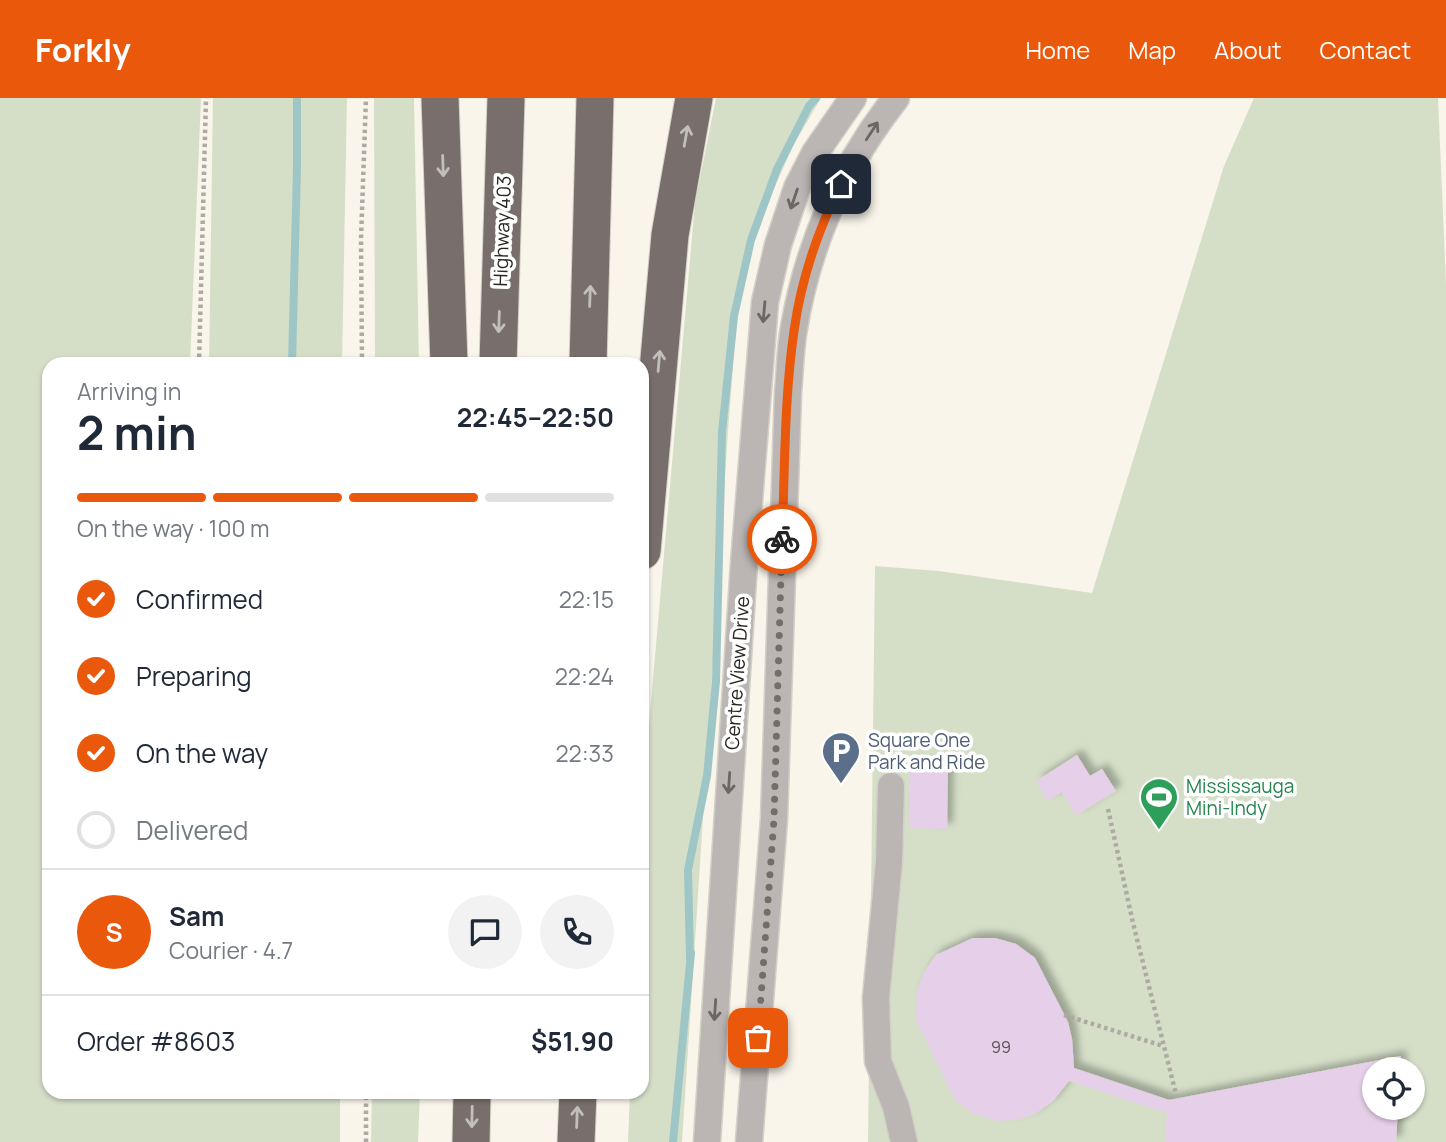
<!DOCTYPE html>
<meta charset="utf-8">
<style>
:root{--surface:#fff;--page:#f2f2f3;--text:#1f2937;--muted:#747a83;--line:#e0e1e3;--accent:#ea580c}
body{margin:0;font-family:Manrope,sans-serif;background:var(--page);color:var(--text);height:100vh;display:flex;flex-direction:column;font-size:26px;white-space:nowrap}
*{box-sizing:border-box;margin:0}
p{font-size:23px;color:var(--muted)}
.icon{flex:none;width:38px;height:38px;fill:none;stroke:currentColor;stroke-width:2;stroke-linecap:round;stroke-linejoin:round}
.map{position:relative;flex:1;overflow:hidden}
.panel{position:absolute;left:42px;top:259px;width:607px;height:742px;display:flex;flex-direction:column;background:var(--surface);border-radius:21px;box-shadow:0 2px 5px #0004}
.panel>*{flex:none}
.fabs{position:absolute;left:1362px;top:959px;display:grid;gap:14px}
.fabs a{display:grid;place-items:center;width:63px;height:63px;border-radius:50%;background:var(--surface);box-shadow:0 2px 5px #0004;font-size:35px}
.pin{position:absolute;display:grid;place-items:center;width:60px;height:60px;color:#fff;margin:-30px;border-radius:14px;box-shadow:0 4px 10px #0006}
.courier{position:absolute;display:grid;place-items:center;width:70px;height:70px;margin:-35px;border:5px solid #ea580c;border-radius:50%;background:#fff;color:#222;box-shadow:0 2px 9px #0007}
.headline em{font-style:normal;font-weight:700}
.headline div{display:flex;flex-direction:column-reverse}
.headline{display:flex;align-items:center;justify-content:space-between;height:119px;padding:0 35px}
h1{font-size:46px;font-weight:700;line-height:52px}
.bar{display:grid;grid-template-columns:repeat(4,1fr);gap:10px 7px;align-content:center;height:84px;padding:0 35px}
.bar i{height:9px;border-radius:5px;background:var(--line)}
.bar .selected{background:var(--accent)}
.bar p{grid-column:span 4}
.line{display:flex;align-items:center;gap:18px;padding:0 35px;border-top:2px solid var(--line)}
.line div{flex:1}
.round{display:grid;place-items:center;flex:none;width:74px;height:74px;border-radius:37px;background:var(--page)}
ol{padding:0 35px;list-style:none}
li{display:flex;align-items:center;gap:21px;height:77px}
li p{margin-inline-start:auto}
li .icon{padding:7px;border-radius:50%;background:var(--accent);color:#fff;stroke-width:4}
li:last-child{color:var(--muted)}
li i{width:38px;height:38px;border:4px solid var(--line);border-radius:50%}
header{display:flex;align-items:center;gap:42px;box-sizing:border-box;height:98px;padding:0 35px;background:var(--accent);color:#fff}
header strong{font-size:33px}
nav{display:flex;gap:38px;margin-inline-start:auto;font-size:24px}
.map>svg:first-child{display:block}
.green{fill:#d5dfc8;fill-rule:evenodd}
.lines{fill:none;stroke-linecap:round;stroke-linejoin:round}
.stream{stroke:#9fc6c7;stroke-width:8}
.building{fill:#e6d0e9;filter:url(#shadow)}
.minor-casing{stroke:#d3d0c7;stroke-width:29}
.highway-casing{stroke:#d3d0c7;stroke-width:39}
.path{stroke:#adaaa3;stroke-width:4.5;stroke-dasharray:3.5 3.5;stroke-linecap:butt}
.minor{stroke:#bbb6b4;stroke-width:26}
.highway{stroke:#786e6b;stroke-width:37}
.oneway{stroke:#6a6764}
.oneway2{stroke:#c2bebc}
.done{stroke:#716f69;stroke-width:7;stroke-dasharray:0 12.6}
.route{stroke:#ea580c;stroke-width:9}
.labels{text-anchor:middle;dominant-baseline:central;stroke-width:7;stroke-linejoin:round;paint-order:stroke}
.number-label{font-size:16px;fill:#585154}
.street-label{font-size:19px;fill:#282723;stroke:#fff}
.service-label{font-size:19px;fill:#4e5e75;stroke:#fff;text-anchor:start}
.leisure-label{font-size:19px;fill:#27864d;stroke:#fff;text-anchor:start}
</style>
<header>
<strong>Forkly</strong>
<nav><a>Home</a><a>Map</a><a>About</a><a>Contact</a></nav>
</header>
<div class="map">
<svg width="1446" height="1044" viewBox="0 0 1446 1044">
<defs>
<filter id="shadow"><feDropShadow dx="6" dy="-6" stdDeviation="3.5" flood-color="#0004"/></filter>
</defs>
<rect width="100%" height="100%" fill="#f9f5eb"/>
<g class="green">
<path d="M0,0H201L190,266H49V994H340V1044H0Z"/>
<path d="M213,0H347L342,266H209Z"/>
<path d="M374,0H414L419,266H375Z"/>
<path d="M716,0H821L793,48L757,129L737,218L728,333L682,1044H628L630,994H642L644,683L695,105Z"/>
<path d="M1254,0H1438L1446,185V1044H868L875,468L939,473L1092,495L1224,68ZM1374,971H1412V1010H1374Z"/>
<path d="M372,994H420L418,1044H371Z"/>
</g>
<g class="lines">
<g class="stream">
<path d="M292,266L297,69V0"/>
<path d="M690,860L688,772L707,678L716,583L722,334L734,218L751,142L777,71L809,8L816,0"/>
<path d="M673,1044L691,855"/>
</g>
</g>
<g class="building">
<path d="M1077,657L1090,678L1102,671L1116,693L1076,717L1062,694L1048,703L1036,683Z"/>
<path d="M910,668L948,669L947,731L909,730Z"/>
<path d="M973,840H995L1016,846L1035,860L1068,924L1072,941L1074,970L1169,1002L1401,958V971H1374V1010H1398L1396,1044H1165L1167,1015L1069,983L1053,1003L1035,1016L1016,1022L998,1023L972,1015L955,1002L917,924L916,916L917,894L924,874L936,857Z"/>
</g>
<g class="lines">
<defs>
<g id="minor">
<path d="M891,688L889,764L876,900L878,963L896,1009L904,1044"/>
<path d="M707,1044L744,465L765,204L778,147L797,90L815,55L853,0"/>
<path d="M749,1044L774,721L788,295C790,274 790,251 794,230C808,146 843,67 896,0"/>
</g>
<g id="highway">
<path d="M440,0L449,266"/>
<path d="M498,266L506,0"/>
<path d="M588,266L595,0"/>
<path d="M642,453L670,137L694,0"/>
<path d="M471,1044L472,994"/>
<path d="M576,1044L578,994"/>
</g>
</defs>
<use href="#minor" class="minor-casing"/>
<use href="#highway" class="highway-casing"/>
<g class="path">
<path d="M199,266L206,0"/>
<path d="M362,266L361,141L366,0"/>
<path d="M1108,711L1133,825L1177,1000"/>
<path d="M1064,917L1163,948"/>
<path d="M366,1044V994"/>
</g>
<use href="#minor" class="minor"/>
<use href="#highway" class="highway"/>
</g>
<defs><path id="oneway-shaft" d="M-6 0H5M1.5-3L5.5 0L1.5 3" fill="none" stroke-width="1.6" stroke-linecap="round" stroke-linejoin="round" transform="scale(1.75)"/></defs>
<g class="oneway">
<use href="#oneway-shaft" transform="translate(872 33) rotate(-57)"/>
<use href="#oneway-shaft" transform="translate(794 101) rotate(109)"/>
<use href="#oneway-shaft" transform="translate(764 214) rotate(95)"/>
<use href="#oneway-shaft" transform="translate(729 685) rotate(94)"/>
<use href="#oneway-shaft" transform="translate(715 912) rotate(94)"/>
</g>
<g class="oneway2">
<use href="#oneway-shaft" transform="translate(686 38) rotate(-80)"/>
<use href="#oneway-shaft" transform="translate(443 68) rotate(88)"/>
<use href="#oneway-shaft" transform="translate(590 198) rotate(-88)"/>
<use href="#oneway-shaft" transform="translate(499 224) rotate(92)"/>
<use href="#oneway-shaft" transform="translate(659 263) rotate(-85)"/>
<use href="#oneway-shaft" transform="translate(472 1019) rotate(91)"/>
<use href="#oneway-shaft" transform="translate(577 1019) rotate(-88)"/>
</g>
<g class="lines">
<path class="done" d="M758,940L774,721L782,441"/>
<path class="route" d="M782,441C785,372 784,302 794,233C801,182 818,132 841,86"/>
</g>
<defs>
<symbol id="parking-pin" viewBox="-11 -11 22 30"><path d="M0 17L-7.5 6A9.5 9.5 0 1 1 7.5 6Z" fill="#5c6f8a" stroke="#fff"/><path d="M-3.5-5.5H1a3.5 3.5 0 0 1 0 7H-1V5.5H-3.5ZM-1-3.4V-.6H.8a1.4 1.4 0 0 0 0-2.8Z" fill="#fff"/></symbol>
<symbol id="stadium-pin" viewBox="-11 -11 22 30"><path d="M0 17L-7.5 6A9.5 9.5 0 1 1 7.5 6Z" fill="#2e9e5b" stroke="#fff"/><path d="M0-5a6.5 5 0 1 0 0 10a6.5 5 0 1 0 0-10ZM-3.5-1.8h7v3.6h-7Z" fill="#fff"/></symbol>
</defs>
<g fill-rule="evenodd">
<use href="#parking-pin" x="819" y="631" width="44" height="60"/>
<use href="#stadium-pin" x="1137" y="677" width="44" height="60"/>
</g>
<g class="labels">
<g class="number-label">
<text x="1001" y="949">99</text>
</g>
<g class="street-label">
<text transform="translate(502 133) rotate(-88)">Highway 403</text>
<text transform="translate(737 575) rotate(-86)">Centre View Drive</text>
</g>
<g class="service-label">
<text x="868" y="642">Square One<tspan x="868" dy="22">Park and Ride</tspan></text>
</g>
<g class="leisure-label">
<text x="1186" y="688">Mississauga<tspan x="1186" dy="22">Mini-Indy</tspan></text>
</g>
</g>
</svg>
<div class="fabs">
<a><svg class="icon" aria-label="locate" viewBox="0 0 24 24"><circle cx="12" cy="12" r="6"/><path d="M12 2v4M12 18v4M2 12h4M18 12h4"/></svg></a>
</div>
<div class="pin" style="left:758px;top:940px;background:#ea580c"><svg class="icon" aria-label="bag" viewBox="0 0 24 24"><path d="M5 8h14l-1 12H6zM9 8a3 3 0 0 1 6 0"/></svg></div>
<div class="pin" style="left:841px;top:86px;background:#1f2937"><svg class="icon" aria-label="home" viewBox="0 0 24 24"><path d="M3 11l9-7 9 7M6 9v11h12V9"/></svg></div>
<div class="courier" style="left:782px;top:441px"><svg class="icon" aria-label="bike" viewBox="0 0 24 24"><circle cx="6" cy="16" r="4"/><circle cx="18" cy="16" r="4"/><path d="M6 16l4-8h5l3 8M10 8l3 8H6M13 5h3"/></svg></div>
<section class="panel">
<div class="headline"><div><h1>2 min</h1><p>Arriving in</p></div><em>22:45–22:50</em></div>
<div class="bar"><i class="selected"></i><i class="selected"></i><i class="selected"></i><i></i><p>On the way · 100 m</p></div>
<ol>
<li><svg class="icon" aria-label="check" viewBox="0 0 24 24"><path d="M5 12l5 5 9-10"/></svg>Confirmed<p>22:15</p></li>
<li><svg class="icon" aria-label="check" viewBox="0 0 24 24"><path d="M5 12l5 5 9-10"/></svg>Preparing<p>22:24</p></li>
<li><svg class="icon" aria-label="check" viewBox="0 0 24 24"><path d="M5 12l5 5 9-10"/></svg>On the way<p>22:33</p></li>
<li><i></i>Delivered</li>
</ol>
<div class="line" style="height:126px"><b class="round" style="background:var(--accent);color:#fff">S</b><div><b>Sam</b><p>Courier · 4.7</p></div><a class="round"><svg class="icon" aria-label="chat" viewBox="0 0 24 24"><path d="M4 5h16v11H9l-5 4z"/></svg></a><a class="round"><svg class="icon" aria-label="phone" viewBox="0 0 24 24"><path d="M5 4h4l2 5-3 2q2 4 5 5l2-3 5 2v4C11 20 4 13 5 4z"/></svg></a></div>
<div class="line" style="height:91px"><div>Order #8603</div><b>$51.90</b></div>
</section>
</div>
